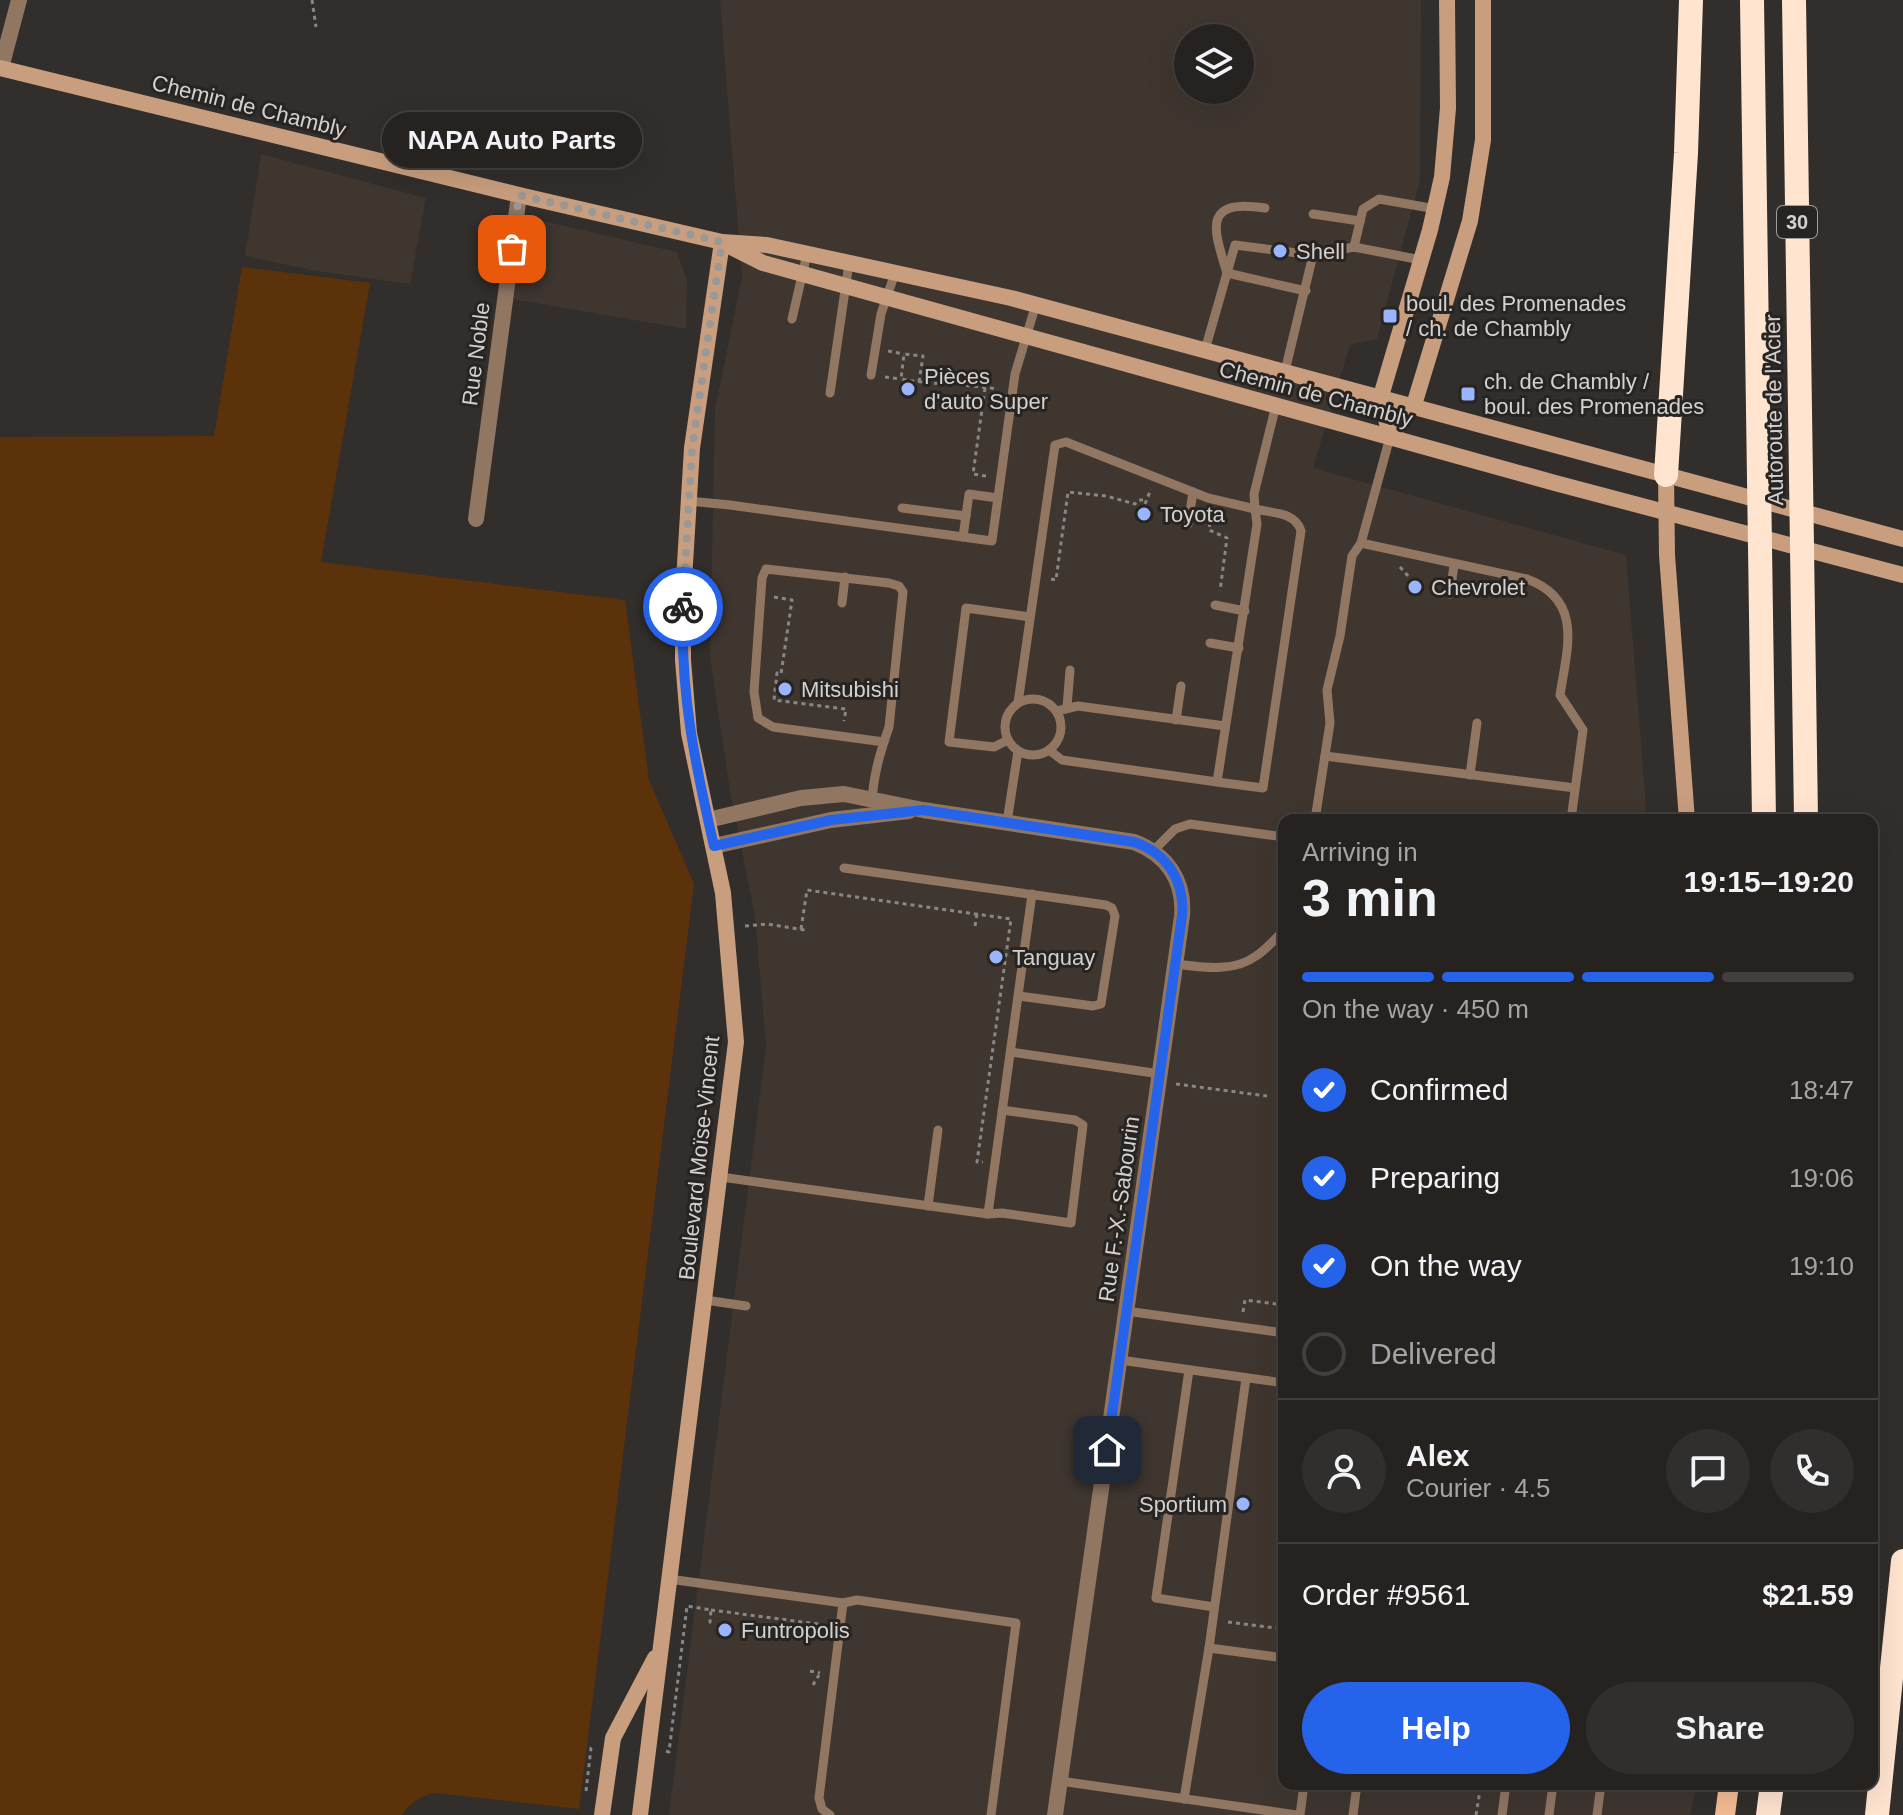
<!DOCTYPE html>
<meta charset="utf-8">
<style>
:root{--surface:#252220;--page:#312f2d;--text:#f1f3f6;--muted:#a3a4a5;--line:#423f3e;--accent:#2563eb}
body{margin:0;font-family:Helvetica,sans-serif;background:var(--page);color:var(--text);height:100vh;display:flex;flex-direction:column;font-size:30px;white-space:nowrap}
*{box-sizing:border-box;margin:0}
p{font-size:26px;color:var(--muted)}
.icon{flex:none;width:44px;height:44px;fill:none;stroke:currentColor;stroke-width:2;stroke-linecap:round;stroke-linejoin:round}
.map{position:relative;flex:1;overflow:hidden}
.side{position:absolute;left:1278px;top:814px;width:600px;height:976px;display:flex;flex-direction:column;background:var(--surface);border-radius:16px;box-shadow:0 8px 32px #0002,0 0 0 2px var(--line)}
.side>*{flex:none}
.controls{position:absolute;left:1174px;top:24px;display:grid;gap:16px}
.controls a{display:grid;place-items:center;width:80px;height:80px;border-radius:50%;background:var(--surface);box-shadow:0 8px 32px #0002,0 0 0 2px var(--line);font-size:40px}
.pin{position:absolute;display:grid;place-items:center;width:68px;height:68px;color:#fff;margin:-34px;border-radius:16px;box-shadow:0 4px 12px #0006}
.courier{position:absolute;display:grid;place-items:center;width:80px;height:80px;margin:-40px;border:6px solid #2563eb;border-radius:50%;background:#fff;color:#222;box-shadow:0 2px 10px #0007}
.bubble{position:absolute;height:56px;border-radius:28px;background:var(--surface);box-shadow:0 8px 32px #0002,0 0 0 2px var(--line);font-size:26px;font-weight:700;line-height:56px;text-align:center}
.head em{font-style:normal;font-weight:700}
.head div{display:flex;flex-direction:column-reverse}
.head{display:flex;align-items:center;justify-content:space-between;height:136px;padding:0 24px}
h1{font-size:52px;font-weight:700;line-height:60px}
.bar{display:grid;grid-template-columns:repeat(4,1fr);gap:12px 8px;align-content:center;height:96px;padding:0 24px}
.bar i{height:10px;border-radius:6px;background:var(--line)}
.bar .on{background:var(--accent)}
.bar p{grid-column:span 4}
.line{display:flex;align-items:center;gap:20px;padding:0 24px;border-top:2px solid var(--line)}
.line div{flex:1}
.round{display:grid;place-items:center;flex:none;width:84px;height:84px;border-radius:42px;background:var(--page)}
ol{padding:0 24px;list-style:none}
li{display:flex;align-items:center;gap:24px;height:88px}
li p{margin-inline-start:auto}
li .icon{padding:8px;border-radius:50%;background:var(--accent);color:#fff;stroke-width:4}
li:last-child{color:var(--muted)}
li i{width:44px;height:44px;border:4px solid var(--line);border-radius:50%}
.button{display:flex;gap:16px;margin-top:auto;padding:16px 24px}
.button a{flex:1;height:92px;border-radius:48px;background:var(--accent);color:#fff;font-size:32px;font-weight:700;line-height:92px;text-align:center}
.button a+a{background:var(--page);color:var(--text)}
.map>svg:first-child{display:block}
.built{fill:#3f3630;fill-rule:evenodd}
.green{fill:#5c320a}
.lines{fill:none;stroke-linecap:round;stroke-linejoin:round}
.path{stroke:#898785;stroke-width:3;stroke-dasharray:4 4;stroke-linecap:butt}
.lane{stroke:#917662;stroke-width:9}
.street{stroke:#917662;stroke-width:16}
.secondary{stroke:#c99e7e;stroke-width:16}
.primary{stroke:#f5bd94;stroke-width:20}
.highway{stroke:#ffe4d0;stroke-width:24}
.done{stroke:#9a9896;stroke-width:8;stroke-dasharray:0 14.4}
.route{stroke:#2563eb;stroke-width:10}
.poi-dot{fill:#9ab5fd;stroke:#272421;stroke-width:3}
.labels{text-anchor:middle;dominant-baseline:central;stroke-width:6;stroke-linejoin:round;paint-order:stroke}
.shield{fill:#272421;stroke:#9f9d9c;stroke-width:2}
.shield-label{font-size:20px;font-weight:bold;fill:#d3d1d0}
.street-label{font-size:22px;fill:#d3d1d0;stroke:#272421}
.poi-label{font-size:22px;fill:#d3d1d0;stroke:#272421;text-anchor:start}
</style>
<div class="map">
<svg width="1903" height="1815" viewBox="0 0 1903 1815">
<rect width="100%" height="100%" fill="#312e2b"/>
<g class="built">
<path d="M720,0H1421L1420,180L1377,339L1350,345L1313,468L1626,555L1647,820H1284V1784H1697L1690,1815H669L766,1047L755,916L730,791L710,657L715,409L742,277ZM1188,38H1240V90H1188Z"/>
<path d="M261,154L426,198L410,284L311,270L245,256Z"/>
<path d="M526,217L677,252L687,281L686,329L513,299Z"/>
</g>
<path class="green" d="M242,267L370,283L321,562L625,600L649,780L694,884L579,1809L437,1793C422,1795 410,1802 402,1815H0V437L214,436Z"/>
<g class="lines">
<g class="path">
<path d="M312,0L316,27"/>
<path d="M888,351L904,354"/>
<path d="M885,377L901,379"/>
<path d="M919,382L923,356L904,354L901,379C933,385 966,384 998,389"/>
<path d="M985,388L973,474L986,476"/>
<path d="M1145,504L1151,489"/>
<path d="M1211,515L1209,530L1227,538L1220,591"/>
<path d="M1400,567L1410,578"/>
<path d="M1051,579L1056,580L1068,492L1106,496L1135,504L1139,500H1147"/>
<path d="M774,597L792,600L781,674L777,673L774,700L846,709L844,721"/>
<path d="M745,926L767,924L805,930"/>
<path d="M975,926L977,914"/>
<path d="M801,929L807,890L1011,919L977,1162H983"/>
<path d="M1176,1084L1267,1096"/>
<path d="M1243,1312L1245,1300L1284,1305"/>
<path d="M711,1610L818,1624L824,1628"/>
<path d="M1228,1622L1284,1629"/>
<path d="M810,1671L820,1673"/>
<path d="M813,1685L819,1675"/>
<path d="M666,1751L669,1752L687,1606L711,1610L710,1622L715,1623"/>
<path d="M586,1791L591,1748L594,1745"/>
<path d="M1476,1815L1481,1784"/>
</g>
<g class="lane">
<path d="M1313,214L1360,221"/>
<path d="M1421,260L1354,247L1363,209L1379,199L1436,209"/>
<path d="M1227,273C1214,230 1201,198 1265,208"/>
<path d="M1227,273L1235,245L1313,255"/>
<path d="M792,319L807,254"/>
<path d="M1205,350L1227,273L1306,291"/>
<path d="M1285,371L1313,255L1354,247"/>
<path d="M871,375L881,314L895,273"/>
<path d="M830,393L849,263"/>
<path d="M1390,437L1361,543L1527,579C1584,600 1567,649 1560,695L1583,730L1571,820"/>
<path d="M688,501L730,505L992,541L1015,374L1036,304"/>
<path d="M902,508L966,516"/>
<path d="M1188,524L1193,492"/>
<path d="M963,537L969,494L998,498"/>
<path d="M1450,594L1454,565"/>
<path d="M842,603L845,577"/>
<path d="M1215,605L1245,611"/>
<path d="M1210,643L1239,648"/>
<circle cx="1033" cy="727" r="28"/>
<path d="M1018,703L1055,445L1066,442L1208,498L1255,509L1254,494L1276,405"/>
<path d="M1067,707L1070,670"/>
<path d="M1057,711L1078,706L1225,726"/>
<path d="M1176,720L1181,686"/>
<path d="M1008,740L994,747L949,742L966,608L1030,617"/>
<path d="M1049,750L1062,760L1217,782L1257,524L1255,509C1272,513 1296,512 1301,531L1263,788L1217,782"/>
<path d="M1325,756L1575,788"/>
<path d="M1470,775L1477,723"/>
<path d="M872,803C873,776 880,753 889,727L903,592L899,586L889,583L766,569L762,578L754,692L758,718L773,727L884,742"/>
<path d="M1315,820L1330,723L1327,690L1340,636L1352,556L1361,543"/>
<path d="M1007,822L1018,751"/>
<path d="M1153,851L1175,829L1190,824L1284,837"/>
<path d="M844,868L1106,905L1112,908L1115,916L1101,1004L1093,1006L1019,996"/>
<path d="M1176,964C1202,967 1233,973 1256,956C1267,949 1275,939 1284,930"/>
<path d="M1011,1052L1160,1074"/>
<path d="M721,1177L988,1214L1032,894"/>
<path d="M928,1206L938,1130"/>
<path d="M988,1214L1002,1213L1071,1223L1083,1125L1075,1120L1002,1110"/>
<path d="M705,1300L746,1306"/>
<path d="M1126,1311L1284,1333"/>
<path d="M1120,1360L1284,1383"/>
<path d="M1189,1370L1156,1598L1214,1607"/>
<path d="M669,1579L843,1603L819,1798L822,1809L830,1815"/>
<path d="M843,1603L857,1600L1016,1623L991,1815"/>
<path d="M1209,1648L1284,1658"/>
<path d="M1060,1781L1297,1815"/>
<path d="M1184,1799L1209,1648L1246,1378"/>
<path d="M1300,1815L1304,1784"/>
<path d="M1353,1815L1357,1784"/>
<path d="M1502,1815L1506,1784"/>
<path d="M1549,1815L1553,1784"/>
<path d="M1597,1815L1601,1784"/>
</g>
<g class="street">
<path d="M1,68L19,0"/>
<path d="M476,519L519,195"/>
<path d="M708,820L801,798L844,794L923,810L1134,842C1166,854 1185,880 1182,916L1055,1815"/>
<path d="M714,846L831,820L909,811"/>
</g>
<g class="secondary">
<path d="M0,68L519,195L722,242L767,245L1011,298L1903,539"/>
<path d="M727,245L763,263L1555,483L1903,575"/>
<path d="M1390,437L1414,405L1470,221L1483,140V0"/>
<path d="M1390,437L1381,396L1430,230L1442,177L1448,108L1447,0"/>
<path d="M1666,475L1667,555L1687,820"/>
<path d="M602,1815L613,1738L655,1658"/>
<path d="M640,1815L736,1042L723,893L689,733L683,660V597L692,448L722,242"/>
</g>
<path class="primary" d="M1725,1815L1729,1784"/>
<g class="highway">
<path d="M1752,0L1764,820"/>
<path d="M1794,0L1806,820"/>
<path d="M1666,475L1686,153L1691,0"/>
<path d="M1768,1815L1772,1784"/>
<path d="M1877,1815L1903,1561"/>
</g>
</g>
<g class="lines">
<path class="done" d="M512,249L519,195L722,242L692,448L683,607"/>
<path class="route" d="M683,607C680,692 695,764 714,846L831,820L923,810L1134,842C1167,853 1185,881 1182,916L1107,1450"/>
</g>
<g class="poi-dot">
<circle cx="1280" cy="251" r="8"/>
<rect x="1382" y="308" width="16" height="16" rx="4"/>
<circle cx="908" cy="389" r="8"/>
<rect x="1460" y="386" width="16" height="16" rx="4"/>
<circle cx="1144" cy="514" r="8"/>
<circle cx="1415" cy="587" r="8"/>
<circle cx="785" cy="689" r="8"/>
<circle cx="996" cy="957" r="8"/>
<circle cx="1243" cy="1504" r="8"/>
<circle cx="725" cy="1630" r="8"/>
</g>
<g class="labels">
<rect class="shield" x="1777" y="206" width="40" height="32" rx="6"/>
<g class="shield-label">
<text x="1797" y="222">30</text>
</g>
<g class="street-label">
<text transform="translate(249 106) rotate(14)">Chemin de Chambly</text>
<text transform="translate(476 354) rotate(-83)">Rue Noble</text>
<text transform="translate(1316 394) rotate(15)">Chemin de Chambly</text>
<text transform="translate(1774 410) rotate(-91)">Autoroute de l'Acier</text>
<text transform="translate(699 1158) rotate(-84)">Boulevard Moïse-Vincent</text>
<text transform="translate(1119 1209) rotate(-82)">Rue F.-X.-Sabourin</text>
</g>
<g class="poi-label">
<text x="1296" y="251">Shell</text>
<text x="1406" y="303">boul. des Promenades<tspan x="1406" dy="25">/ ch. de Chambly</tspan></text>
<text x="924" y="376">Pièces<tspan x="924" dy="25">d'auto Super</tspan></text>
<text x="1484" y="381">ch. de Chambly /<tspan x="1484" dy="25">boul. des Promenades</tspan></text>
<text x="1160" y="514">Toyota</text>
<text x="1431" y="587">Chevrolet</text>
<text x="801" y="689">Mitsubishi</text>
<text x="1012" y="957">Tanguay</text>
<text x="1227" y="1504" text-anchor="end">Sportium</text>
<text x="741" y="1630">Funtropolis</text>
</g>
</g>
</svg>
<div class="controls">
<a><svg class="icon" aria-label="layers" viewBox="0 0 24 24"><path d="M12 4l9 5-9 5-9-5zM3 14l9 5 9-5"/></svg></a>
</div>
<div class="pin" style="left:512px;top:249px;background:#ea580c"><svg class="icon" aria-label="bag" viewBox="0 0 24 24"><path d="M5 8h14l-1 12H6zM9 8a3 3 0 0 1 6 0"/></svg></div>
<div class="pin" style="left:1107px;top:1450px;background:#1f2937"><svg class="icon" aria-label="home" viewBox="0 0 24 24"><path d="M3 11l9-7 9 7M6 9v11h12V9"/></svg></div>
<div class="courier" style="left:683px;top:607px"><svg class="icon" aria-label="bike" viewBox="0 0 24 24"><circle cx="6" cy="16" r="4"/><circle cx="18" cy="16" r="4"/><path d="M6 16l4-8h5l3 8M10 8l3 8H6M13 5h3"/></svg></div>
<div class="bubble" style="left:382px;top:112px;width:260px">NAPA Auto Parts</div>
<section class="side">
<div class="head"><div><h1>3 min</h1><p>Arriving in</p></div><em>19:15–19:20</em></div>
<div class="bar"><i class="on"></i><i class="on"></i><i class="on"></i><i></i><p>On the way · 450 m</p></div>
<ol>
<li><svg class="icon" aria-label="check" viewBox="0 0 24 24"><path d="M5 12l5 5 9-10"/></svg>Confirmed<p>18:47</p></li>
<li><svg class="icon" aria-label="check" viewBox="0 0 24 24"><path d="M5 12l5 5 9-10"/></svg>Preparing<p>19:06</p></li>
<li><svg class="icon" aria-label="check" viewBox="0 0 24 24"><path d="M5 12l5 5 9-10"/></svg>On the way<p>19:10</p></li>
<li><i></i>Delivered</li>
</ol>
<div class="line" style="height:144px"><a class="round"><svg class="icon" aria-label="person" viewBox="0 0 24 24"><circle cx="12" cy="8" r="4"/><path d="M4 21q1-7 8-7t8 7"/></svg></a><div><b>Alex</b><p>Courier · 4.5</p></div><a class="round"><svg class="icon" aria-label="chat" viewBox="0 0 24 24"><path d="M4 5h16v11H9l-5 4z"/></svg></a><a class="round"><svg class="icon" aria-label="phone" viewBox="0 0 24 24"><path d="M5 4h4l2 5-3 2q2 4 5 5l2-3 5 2v4C11 20 4 13 5 4z"/></svg></a></div>
<div class="line" style="height:104px"><div>Order #9561</div><b>$21.59</b></div>
<div class="button"><a>Help</a><a>Share</a></div>
</section>
</div>
